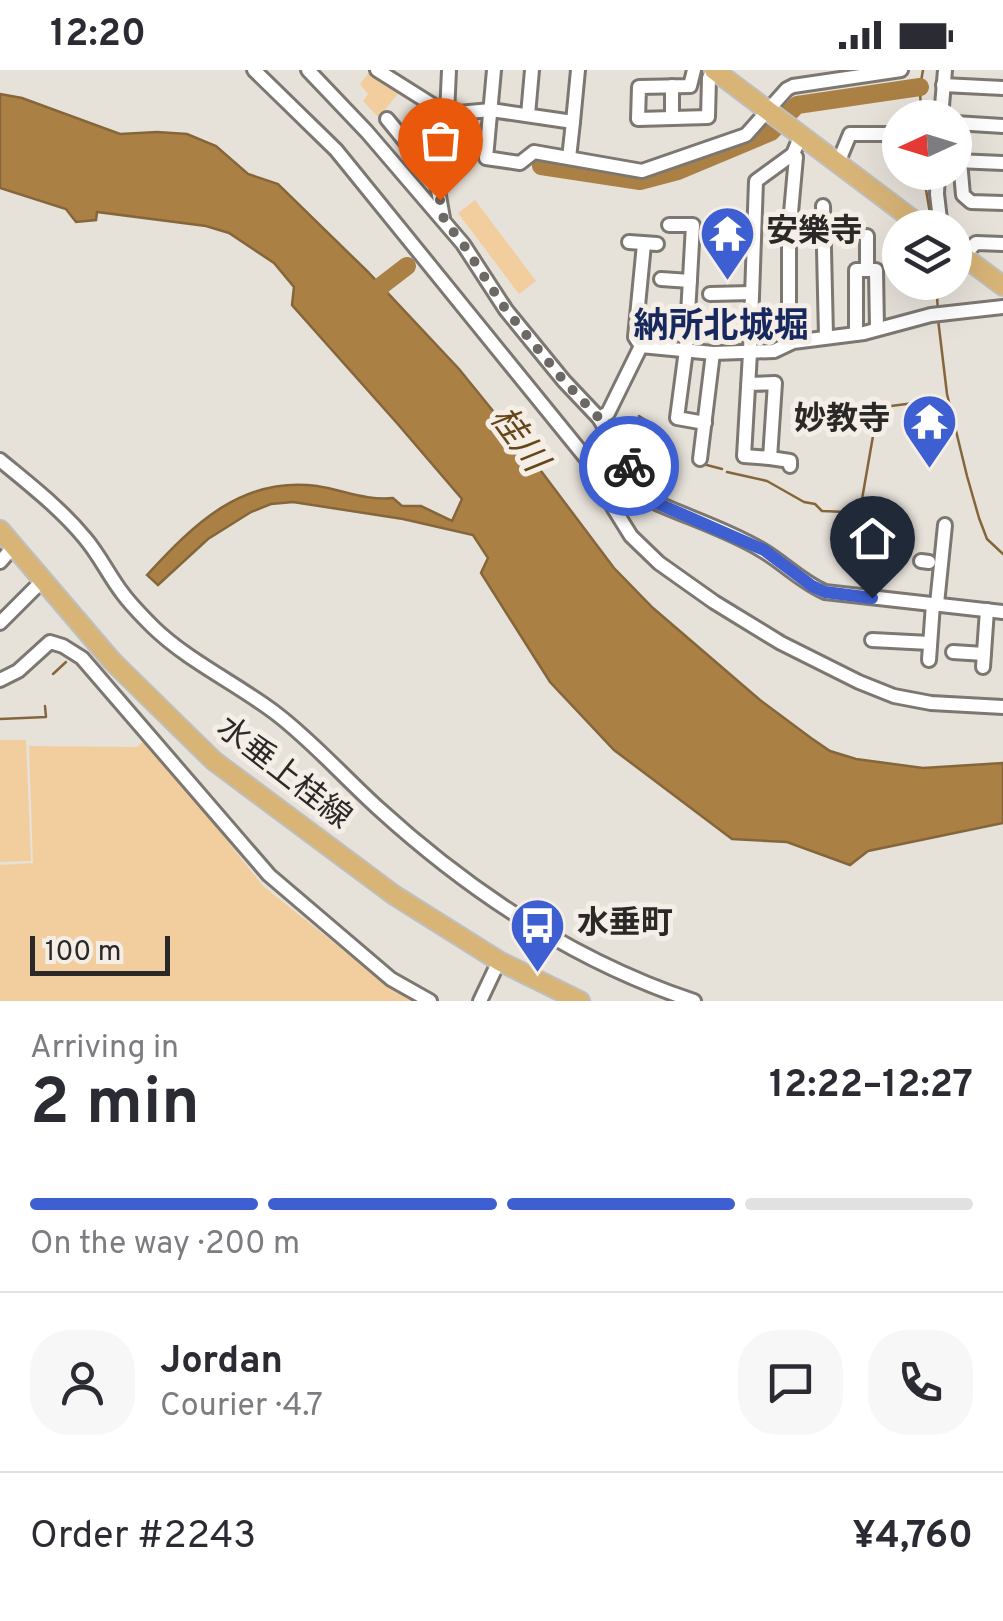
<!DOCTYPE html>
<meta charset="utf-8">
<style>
:root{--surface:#fff;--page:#f7f7f7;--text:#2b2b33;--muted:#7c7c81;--line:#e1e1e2;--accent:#3d5fd1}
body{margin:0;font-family:Overpass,"Noto Sans JP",sans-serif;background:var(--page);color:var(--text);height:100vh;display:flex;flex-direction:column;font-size:38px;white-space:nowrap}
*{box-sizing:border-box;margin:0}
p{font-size:32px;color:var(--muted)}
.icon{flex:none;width:55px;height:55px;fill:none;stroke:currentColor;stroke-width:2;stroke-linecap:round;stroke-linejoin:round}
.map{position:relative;height:931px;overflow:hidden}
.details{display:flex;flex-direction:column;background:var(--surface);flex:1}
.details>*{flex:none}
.needle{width:65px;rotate:266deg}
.controls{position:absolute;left:882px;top:30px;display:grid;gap:20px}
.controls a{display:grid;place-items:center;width:90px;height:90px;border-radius:50%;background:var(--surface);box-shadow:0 10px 40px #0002;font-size:50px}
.scale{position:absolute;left:30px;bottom:25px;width:140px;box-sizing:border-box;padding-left:10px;border:5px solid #2b2927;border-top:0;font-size:28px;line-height:35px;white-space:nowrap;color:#2b2927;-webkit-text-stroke:8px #f4eee6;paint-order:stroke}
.pin{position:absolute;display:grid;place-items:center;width:85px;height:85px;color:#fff;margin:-102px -42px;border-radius:50% 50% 50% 0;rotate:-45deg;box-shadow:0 0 10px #0007}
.pin .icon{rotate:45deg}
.courier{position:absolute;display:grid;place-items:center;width:100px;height:100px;margin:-50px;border:8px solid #3d5fd1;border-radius:50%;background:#fff;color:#222;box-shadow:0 2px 12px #0007}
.headline em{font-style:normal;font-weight:700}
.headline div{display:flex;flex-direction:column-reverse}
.headline{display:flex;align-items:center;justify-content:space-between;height:170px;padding:0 30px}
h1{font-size:65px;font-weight:700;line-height:75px}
.bar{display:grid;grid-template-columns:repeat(4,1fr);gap:15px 10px;align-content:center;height:120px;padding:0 30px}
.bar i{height:12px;border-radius:8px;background:var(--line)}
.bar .selected{background:var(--accent)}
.bar p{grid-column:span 4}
.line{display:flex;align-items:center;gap:25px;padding:0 30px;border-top:2px solid var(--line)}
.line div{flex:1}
.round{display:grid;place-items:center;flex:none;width:105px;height:105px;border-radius:40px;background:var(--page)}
.status{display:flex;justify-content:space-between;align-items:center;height:70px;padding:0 50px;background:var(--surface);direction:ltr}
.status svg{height:28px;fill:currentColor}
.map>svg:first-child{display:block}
.green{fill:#f2ce9e}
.water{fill:#ab8044;stroke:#85663b;stroke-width:2.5}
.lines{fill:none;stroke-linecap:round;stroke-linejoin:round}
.stream{stroke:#85663b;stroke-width:2.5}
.river{stroke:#ab8044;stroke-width:18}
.minor-casing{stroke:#7c7770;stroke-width:18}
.major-casing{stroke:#bfbfbe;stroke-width:22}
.minor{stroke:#fff;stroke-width:12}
.major{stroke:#d8b477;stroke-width:18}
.done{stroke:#6c6965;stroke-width:10;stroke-dasharray:0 18}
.route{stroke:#3d5fd1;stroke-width:12}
.labels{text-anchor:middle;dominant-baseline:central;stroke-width:10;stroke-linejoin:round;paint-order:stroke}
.poi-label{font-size:32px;font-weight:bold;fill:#2b2927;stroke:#f4eee6;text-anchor:start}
.street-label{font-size:32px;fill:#2b2927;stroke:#f4eee6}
.neighbourhood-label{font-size:35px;font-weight:bold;fill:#17285e;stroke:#f4eee6}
.water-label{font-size:35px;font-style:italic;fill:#644617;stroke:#f4eee6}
</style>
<div class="status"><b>12:20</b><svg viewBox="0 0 49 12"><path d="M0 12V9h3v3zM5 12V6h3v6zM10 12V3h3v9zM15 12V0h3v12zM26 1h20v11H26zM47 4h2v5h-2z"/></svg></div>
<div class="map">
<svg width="1003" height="931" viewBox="0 0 1003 931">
<rect width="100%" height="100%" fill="#e6e1d9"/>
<g class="green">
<path d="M371,0L400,21L380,46H377L363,31L368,24L360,14Z"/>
<path d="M475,130L536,211L519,224L458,143Z"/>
<path d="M146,668L263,816L392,919L419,931H0V795L33,793L29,676L137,677Z"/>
<path d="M0,670H26L31,791L0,792Z"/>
</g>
<path class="water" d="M0,24L22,28L120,64L157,62L187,64L216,76L248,104L278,114L367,201L459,299L532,389L614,498L653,538L760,630L811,668L830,681L856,689L923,698L1003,693V753L868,781L850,795L787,772L732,769L614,680L550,612L481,503L488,488L473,465L403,449L293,432L271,434L251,442L208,469L158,515L147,505C194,454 242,406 317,416C343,420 367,431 393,428L402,436H421L452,451L462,429L396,352L292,235L294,217L274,193L229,163L206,156L97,142L96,150L76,152L66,139L0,118Z"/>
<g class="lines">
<g class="stream">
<path d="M921,48L920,17L923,0"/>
<path d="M923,102L932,155"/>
<path d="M936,212L938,241"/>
<path d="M938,249L947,324L967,406L979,448L987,469L1003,484"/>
<path d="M639,346L663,361"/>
<path d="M703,394L722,399"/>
<path d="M727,402L767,411L804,432L815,434L822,441L846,442L861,435L877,343L883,337L922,332"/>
<path d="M53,604L66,592"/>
<path d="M0,649L46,647L45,636"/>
</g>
<g class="river">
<path d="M541,96L640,111L678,101L771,62L797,35L920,17"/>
<path d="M375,235L381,216L407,196"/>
</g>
<defs>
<g id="minor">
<path d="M254,0L336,80L590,393L613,437L631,466L659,493L714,532L781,573L859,612L894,626L931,633L1003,637"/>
<path d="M308,0L367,62L463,174L506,240L564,311L599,348L645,425L652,431C687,447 726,459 760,479C783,492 800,511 825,522L1003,542"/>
<path d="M377,0L447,44L491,40L573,52L578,0"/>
<path d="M494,0L486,88L520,93L534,82L642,101L746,65L787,19L793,16L901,0"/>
<path d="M694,0L690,16L639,17L638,49L708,47L709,8L714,0"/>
<path d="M943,15L1003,18"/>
<path d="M672,16V48"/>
<path d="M447,44L449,0"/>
<path d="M528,45L532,0"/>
<path d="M941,48L945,0"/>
<path d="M387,49L436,109L443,148"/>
<path d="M955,53L1003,56"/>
<path d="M569,88L573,52"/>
<path d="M956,91L1003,93"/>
<path d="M960,91L963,125L971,132L1003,133"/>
<path d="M838,93L850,64H900"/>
<path d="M938,102L937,124L941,158"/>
<path d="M436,109L467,83"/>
<path d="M823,136L826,266"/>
<path d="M669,155H693L686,280L677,348L705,353"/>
<path d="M789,165H823"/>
<path d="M867,166V200"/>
<path d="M629,172L657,174"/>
<path d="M963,186L976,173L1003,174"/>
<path d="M661,209L690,211"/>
<path d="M710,224L752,223"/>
<path d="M856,264V200H876L877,259"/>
<path d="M789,273V165L796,87L793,84"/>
<path d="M641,276L635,267L644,174"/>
<path d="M748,314L775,313L770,388L744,386L750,283L756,111L793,84L801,65"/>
<path d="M599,348L608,343L641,276L713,283L774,281L793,272L864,263L931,245L1003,237"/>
<path d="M770,388L790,391V396"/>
<path d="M700,389L713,283"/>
<path d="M0,390C30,415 60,438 84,467C99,484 109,506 123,524C132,536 143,547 153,557C189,592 238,614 278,645C314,673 344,707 378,738C469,821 576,892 694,931"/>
<path d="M921,491L929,492"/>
<path d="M0,492L14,476"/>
<path d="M937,534L945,455"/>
<path d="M0,553L43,510"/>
<path d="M872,570L930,573"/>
<path d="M953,582L984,584"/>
<path d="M929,590L933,534"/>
<path d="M983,597L987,540"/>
<path d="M0,610L18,601L50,572L63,576L82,588L269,805L391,909L430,931"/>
<path d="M480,931L499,891"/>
</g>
<g id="major">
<path d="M714,0L924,158"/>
<path d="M955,180L1003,216"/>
<path d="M0,460L112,591L214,691L394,825L499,891L580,931"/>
</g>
</defs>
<use href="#minor" class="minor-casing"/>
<use href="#major" class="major-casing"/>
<use href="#minor" class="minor"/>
<use href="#major" class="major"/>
</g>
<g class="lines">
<path class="done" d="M440,130L444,150L463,174L506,240L564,311L599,348L629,396"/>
<path class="route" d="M629,396L645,425L652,431L764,480L812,516L825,522L872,528"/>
</g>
<defs>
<symbol id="temple-pin" viewBox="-11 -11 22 30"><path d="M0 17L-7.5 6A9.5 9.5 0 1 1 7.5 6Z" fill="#3d5fd1" stroke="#f4eee6"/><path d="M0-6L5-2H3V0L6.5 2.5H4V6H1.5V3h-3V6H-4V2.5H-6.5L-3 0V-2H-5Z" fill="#fff"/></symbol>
<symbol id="bus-pin" viewBox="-11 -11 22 30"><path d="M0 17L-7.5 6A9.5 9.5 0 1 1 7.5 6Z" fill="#3d5fd1" stroke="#f4eee6"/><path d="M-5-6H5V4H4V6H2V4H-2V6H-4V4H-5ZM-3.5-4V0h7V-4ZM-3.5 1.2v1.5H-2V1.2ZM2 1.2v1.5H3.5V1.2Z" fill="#fff"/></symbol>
</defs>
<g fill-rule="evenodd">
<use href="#temple-pin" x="696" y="132" width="63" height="86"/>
<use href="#temple-pin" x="898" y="320" width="63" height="86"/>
<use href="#bus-pin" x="506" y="824" width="63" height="86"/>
</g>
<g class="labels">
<g class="poi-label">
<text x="766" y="163">安樂寺</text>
<text x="890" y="351" text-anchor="end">妙教寺</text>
<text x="577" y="855">水垂町</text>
</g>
<g class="street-label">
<text transform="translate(283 704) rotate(38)">水垂上桂線</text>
</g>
<g class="neighbourhood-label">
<text x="721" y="258">納所北城堀</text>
</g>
<g class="water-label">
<text transform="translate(517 370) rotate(54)">桂川</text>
</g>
</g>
</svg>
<div class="controls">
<a><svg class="needle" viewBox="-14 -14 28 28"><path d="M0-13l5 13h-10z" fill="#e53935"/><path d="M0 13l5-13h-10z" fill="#7c7c81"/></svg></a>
<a><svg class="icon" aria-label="layers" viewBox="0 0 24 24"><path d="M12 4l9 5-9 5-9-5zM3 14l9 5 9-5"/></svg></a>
</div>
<div class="scale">100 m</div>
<div class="pin" style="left:440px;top:130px;background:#ea580c"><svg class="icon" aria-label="bag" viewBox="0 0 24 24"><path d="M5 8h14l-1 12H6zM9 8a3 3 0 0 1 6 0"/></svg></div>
<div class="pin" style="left:872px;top:528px;background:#1f2937"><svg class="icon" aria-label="home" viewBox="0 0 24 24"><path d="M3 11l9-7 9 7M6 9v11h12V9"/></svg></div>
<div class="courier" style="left:629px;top:396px"><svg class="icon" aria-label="bike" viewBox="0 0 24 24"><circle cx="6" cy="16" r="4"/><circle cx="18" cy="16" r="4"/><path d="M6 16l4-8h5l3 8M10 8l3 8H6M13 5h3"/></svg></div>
</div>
<section class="details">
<div class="headline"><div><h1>2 min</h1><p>Arriving in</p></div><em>12:22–12:27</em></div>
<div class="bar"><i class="selected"></i><i class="selected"></i><i class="selected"></i><i></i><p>On the way · 200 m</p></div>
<div class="line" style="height:180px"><a class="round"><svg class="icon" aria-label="person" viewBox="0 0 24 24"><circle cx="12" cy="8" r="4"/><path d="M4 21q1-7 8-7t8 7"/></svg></a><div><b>Jordan</b><p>Courier · 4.7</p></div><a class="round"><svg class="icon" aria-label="chat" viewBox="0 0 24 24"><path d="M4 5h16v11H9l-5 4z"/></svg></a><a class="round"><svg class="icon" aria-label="phone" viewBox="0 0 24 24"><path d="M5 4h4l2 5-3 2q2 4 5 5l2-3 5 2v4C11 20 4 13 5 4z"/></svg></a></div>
<div class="line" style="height:130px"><div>Order #2243</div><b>¥4,760</b></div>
</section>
